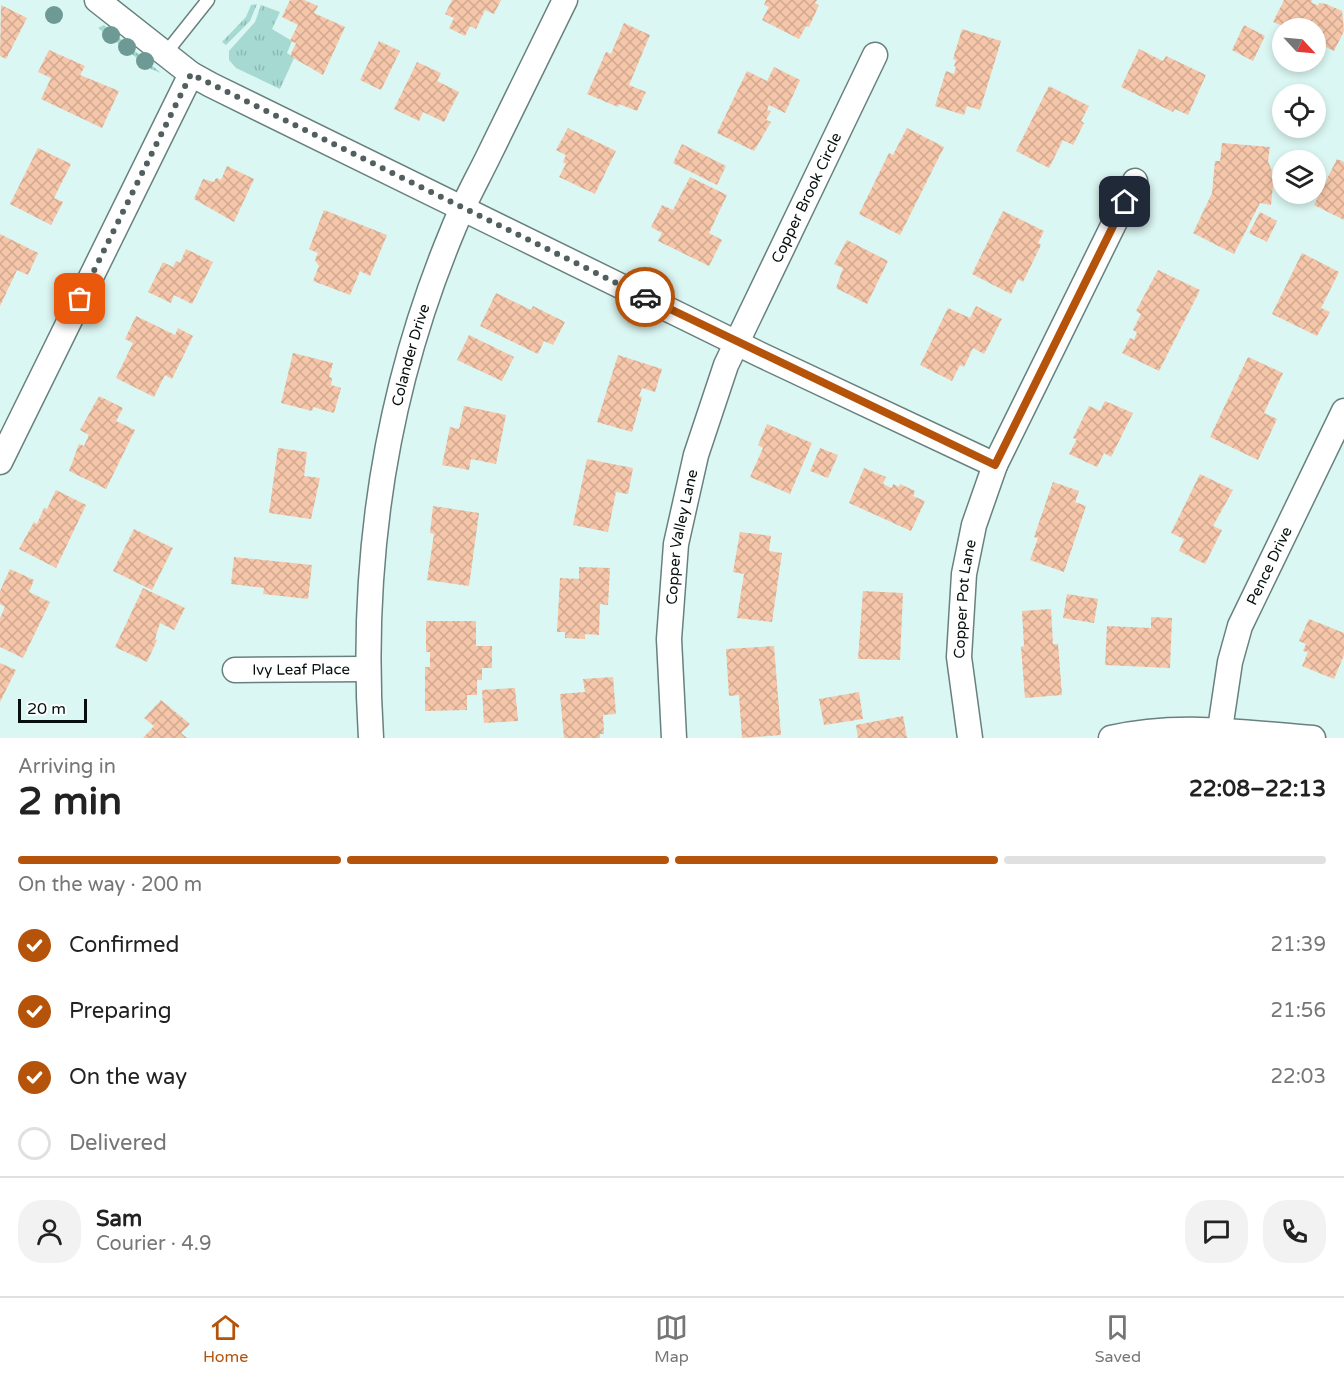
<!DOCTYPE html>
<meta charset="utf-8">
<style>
:root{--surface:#fff;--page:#f2f2f2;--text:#222;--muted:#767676;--line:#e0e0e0;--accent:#b45309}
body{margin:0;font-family:"Varela Round",sans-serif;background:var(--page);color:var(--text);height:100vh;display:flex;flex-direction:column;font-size:22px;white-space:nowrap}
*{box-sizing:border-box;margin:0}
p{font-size:20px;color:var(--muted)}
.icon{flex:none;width:33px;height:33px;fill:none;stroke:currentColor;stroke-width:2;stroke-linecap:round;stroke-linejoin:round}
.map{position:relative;height:738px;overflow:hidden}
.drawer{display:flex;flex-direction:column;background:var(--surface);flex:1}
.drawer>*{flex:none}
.needle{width:39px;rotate:116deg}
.buttons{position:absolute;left:1272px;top:18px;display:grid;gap:12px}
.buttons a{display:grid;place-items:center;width:54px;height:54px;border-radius:50%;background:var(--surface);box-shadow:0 3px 9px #0003;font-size:30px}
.scale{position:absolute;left:18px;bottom:15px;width:69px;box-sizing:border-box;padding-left:6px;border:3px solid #060f0e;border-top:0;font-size:16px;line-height:21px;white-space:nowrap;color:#060f0e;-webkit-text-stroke:4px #f9fffe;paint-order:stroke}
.pin{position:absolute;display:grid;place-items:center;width:51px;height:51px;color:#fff;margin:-26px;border-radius:12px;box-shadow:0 3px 9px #0006}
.courier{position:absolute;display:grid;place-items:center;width:60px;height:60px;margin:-30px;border:4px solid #b45309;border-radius:50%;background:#fff;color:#222;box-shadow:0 2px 8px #0007}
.head em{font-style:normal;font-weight:700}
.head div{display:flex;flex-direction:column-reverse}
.head{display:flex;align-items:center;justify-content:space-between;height:102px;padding:0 18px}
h1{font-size:39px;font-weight:700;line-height:45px}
.bar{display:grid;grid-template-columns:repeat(4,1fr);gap:9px 6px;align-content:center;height:72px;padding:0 18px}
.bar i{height:8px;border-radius:4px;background:var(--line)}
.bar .current{background:var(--accent)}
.bar p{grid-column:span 4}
.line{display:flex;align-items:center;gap:15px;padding:0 18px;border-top:2px solid var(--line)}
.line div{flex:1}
.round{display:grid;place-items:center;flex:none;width:63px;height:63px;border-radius:24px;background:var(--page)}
ol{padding:0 18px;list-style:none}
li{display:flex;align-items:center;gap:18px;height:66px}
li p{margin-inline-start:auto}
li .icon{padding:6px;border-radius:50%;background:var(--accent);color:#fff;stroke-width:4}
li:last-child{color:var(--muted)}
li i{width:33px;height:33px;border:3px solid var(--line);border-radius:50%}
.dock{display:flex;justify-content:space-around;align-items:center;height:84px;border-top:2px solid var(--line);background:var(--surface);font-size:16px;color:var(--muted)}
.dock a{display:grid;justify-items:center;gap:3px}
.dock .current{color:var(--accent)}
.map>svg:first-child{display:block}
.grass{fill:url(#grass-tufts)}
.building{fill:url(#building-cross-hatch)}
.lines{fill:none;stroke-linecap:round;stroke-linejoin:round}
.lane-casing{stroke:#68817e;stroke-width:15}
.street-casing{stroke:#68817e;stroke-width:27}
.lane{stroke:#fff;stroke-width:12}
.street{stroke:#fff;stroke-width:24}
.tree{fill:#6e9a95}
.done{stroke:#51605e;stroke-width:6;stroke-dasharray:0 10.8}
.route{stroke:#b45309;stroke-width:8}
.labels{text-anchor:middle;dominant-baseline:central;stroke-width:4.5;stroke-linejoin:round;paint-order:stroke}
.street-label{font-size:15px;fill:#060f0e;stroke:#f9fffe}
</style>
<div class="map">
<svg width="1344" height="738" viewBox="0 0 1344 738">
<defs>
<pattern id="grass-tufts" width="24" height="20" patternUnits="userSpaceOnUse" patternTransform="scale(1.5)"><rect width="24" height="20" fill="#a5d9d2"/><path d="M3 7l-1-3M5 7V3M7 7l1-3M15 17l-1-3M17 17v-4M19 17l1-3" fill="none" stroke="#8db9b3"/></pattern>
<pattern id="building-cross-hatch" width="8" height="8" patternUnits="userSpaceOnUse" patternTransform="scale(1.5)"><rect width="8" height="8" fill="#f5c6a9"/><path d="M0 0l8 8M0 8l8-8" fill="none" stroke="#d1a990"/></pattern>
</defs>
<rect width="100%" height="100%" fill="#dbf7f3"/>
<g class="grass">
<path d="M257,4L250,21L226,45L222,42L246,17L251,5Z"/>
<path d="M261,5L280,12L272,29L292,41L287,53L294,58L280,89L236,68L229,60V51L255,22Z"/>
<path d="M104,25L161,73L151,69L98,28Z"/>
</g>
<g class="building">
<path d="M290,0H304L318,6L314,13L345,27L323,75L290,56L296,43L290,41L298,25L282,17Z"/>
<path d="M452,0H501L494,14L485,10L476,29L470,26L465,36L449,28L454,18L445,14Z"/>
<path d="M766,0H817L815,3L819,5L809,27L806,26L799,39L762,20L769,7L764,5Z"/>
<path d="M1284,0H1312L1311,2L1318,6L1319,3L1326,4L1342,11L1344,31L1334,51L1316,42V28H1288L1273,22Z"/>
<path d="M1,5L27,18L6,59L0,56Z"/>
<path d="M624,23L650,35L629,85L646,92L637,111L619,104L618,107L587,94L606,52L611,54Z"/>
<path d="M1244,25L1265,36L1253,61L1232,50Z"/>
<path d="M962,29L1001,41L980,110L967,106L964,115L935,106L946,71L954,74L956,67L954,66L956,60L953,59Z"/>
<path d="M379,41L400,51L381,90L360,80Z"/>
<path d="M1139,49L1163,61L1166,56L1206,75L1188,115L1175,109L1173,112L1121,87Z"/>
<path d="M49,50L85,66L80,75L119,91L102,128L41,99L51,78L38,72Z"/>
<path d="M417,62L441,73L437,81L459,92L444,122L423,112L419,121L394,109Z"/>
<path d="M774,67L800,80L785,113L769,105L767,110L771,111L766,120L771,122L754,151L717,133L747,71L767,81Z"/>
<path d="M1049,86L1089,106L1081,121L1084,123L1073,145L1063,140L1049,168L1016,151Z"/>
<path d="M568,128L616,151L595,194L559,177L566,164L563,162L566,155L556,150Z"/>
<path d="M907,128L944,147L900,235L859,214L889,153L893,155Z"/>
<path d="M1222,143L1270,147L1268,161L1274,176L1271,205L1260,203L1234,254L1193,233L1212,193L1215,161H1220Z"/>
<path d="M682,144L726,166L717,185L673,163Z"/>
<path d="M38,148L71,164L54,198L63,202L51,225L10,204Z"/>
<path d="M1337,159L1344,162V220L1314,205Z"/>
<path d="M227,166L254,179L234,222L194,199L203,179L214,182L216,178L221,180Z"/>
<path d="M690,177L727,195L709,233L722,240L709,266L658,241L662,233L651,227L662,205L673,210Z"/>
<path d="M324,210L387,235L370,276L360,271L350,295L313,281L319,266L315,260L318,253L309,249Z"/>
<path d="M1003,211L1044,231L1038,243L1041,245L1023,282L1018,279L1011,294L972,274Z"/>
<path d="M1260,212L1277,221L1267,242L1249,233Z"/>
<path d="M0,234L38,253L28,275L17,270L0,306Z"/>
<path d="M847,240L888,261L867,304L836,288L843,268L834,264Z"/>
<path d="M186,249L213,262L192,304L174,295L171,303L148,292L163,262L173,267L176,261L180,263Z"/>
<path d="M1302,253L1339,272L1321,308L1330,312L1317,336L1272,314Z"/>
<path d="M1158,270L1200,290L1159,371L1122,353L1130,338L1134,340L1137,332L1133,330L1141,314L1136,311Z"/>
<path d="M496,293L531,310L533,306L565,322L553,345L544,341L538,354L480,326Z"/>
<path d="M976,306L1002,319L984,354L973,348L964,367L960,365L952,381L920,365L948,308L970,318Z"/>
<path d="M136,316L175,335L178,328L193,336L172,379L165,375L154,397L116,378L133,343L125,339Z"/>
<path d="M469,335L514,357L502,381L457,360Z"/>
<path d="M293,353L333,363L329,377L332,378L331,385L341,388L334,413L313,407L312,411L281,403Z"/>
<path d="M618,355L662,369L655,392L642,388L639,396L642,397L632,432L597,422Z"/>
<path d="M1248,357L1283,373L1264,413L1277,419L1258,460L1210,437Z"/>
<path d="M99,396L123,408L116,421L135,430L106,489L69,471L79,444L84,446L89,435L80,430Z"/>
<path d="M1105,401L1133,413L1111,457L1104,453L1097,467L1069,454L1077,439L1073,438L1089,406L1100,411Z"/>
<path d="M464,406L506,415L496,464L471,459L469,470L442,465L450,427L459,429Z"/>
<path d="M767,424L812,443L790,494L750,477L763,448L758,445Z"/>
<path d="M278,448L307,452L304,476L320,478L311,519L269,513Z"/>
<path d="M820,448L838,455L828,478L810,471Z"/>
<path d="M587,459L633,468L628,494L616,492L608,532L573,525Z"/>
<path d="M864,468L886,477L883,484L892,488L893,484L899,487L900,484L915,491L913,496L925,501L911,531L849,503Z"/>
<path d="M1200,474L1233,490L1213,526L1222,530L1205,564L1179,551L1184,539L1171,533Z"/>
<path d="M1053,482L1079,491L1075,502L1086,506L1064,572L1030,560L1038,538L1034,537Z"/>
<path d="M56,490L86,505L56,568L19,549L34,522L37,524L44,508L47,509Z"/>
<path d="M433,506L479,513L469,586L427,580L434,534L430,533Z"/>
<path d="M134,529L173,548L152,590L113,571Z"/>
<path d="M740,532L771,536L769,551L782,553L772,622L737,618L744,574L733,572Z"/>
<path d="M234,557L312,565L308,599L263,594L264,588L231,584Z"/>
<path d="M579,567L610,568L608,605L600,604L599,635L585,634V639L565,638V632H557L560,578L579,579Z"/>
<path d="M10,569L34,580L29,592L50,602L23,658L0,647V618L5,607L0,604V591Z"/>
<path d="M143,588L185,608L174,630L160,623L155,639L157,640L147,662L115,647Z"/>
<path d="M863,591L903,593L900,660L858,659Z"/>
<path d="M1067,594L1098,599L1094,623L1063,618Z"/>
<path d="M1051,609L1053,644H1058L1062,695L1025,698L1021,647L1024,646L1022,611Z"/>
<path d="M1151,617L1172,618L1170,668L1105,665L1107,626L1151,628Z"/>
<path d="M1309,619L1344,633V655L1334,679L1302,666L1308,652L1303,651L1306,644L1299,641Z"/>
<path d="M426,621H476V646H492V668H482V680H477V695H467V710L425,711V667H430V652H426Z"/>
<path d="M774,646L781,735L742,738L739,695L729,696L726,649Z"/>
<path d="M0,663L16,670L0,702Z"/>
<path d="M613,677L616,714L603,715L604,734H600V738H564L560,694L585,692L583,679Z"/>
<path d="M515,688L518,721L484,723L482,690Z"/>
<path d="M859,692L863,719L824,725L819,699Z"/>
<path d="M161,700L190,724L181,733L187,738H143L154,726L144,718Z"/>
<path d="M903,716L907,738H858L856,725Z"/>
</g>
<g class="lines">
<defs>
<path id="lane" d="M165,54L208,0"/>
<g id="street">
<path d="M97,0L191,74L211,85L759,354L995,465"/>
<path d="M0,462L191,74"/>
<path id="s1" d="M235,670L366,669"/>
<path id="s2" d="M1220,729L1230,662L1240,626L1344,411"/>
<path id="s3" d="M371,738C360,565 385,393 452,232C463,204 478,178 491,151C516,100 541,50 565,0"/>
<path id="s4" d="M674,738L669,639L676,544L696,455L726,365L875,55"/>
<path id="s5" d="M970,738L959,657L964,574L974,525L995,465L1135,181"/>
<path d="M1111,738C1178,722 1244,733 1313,738"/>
</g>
</defs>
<use href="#lane" class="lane-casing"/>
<use href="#street" class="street-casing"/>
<use href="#lane" class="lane"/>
<use href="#street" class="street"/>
</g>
<g class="tree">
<circle cx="54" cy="15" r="9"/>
<circle cx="111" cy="35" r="9"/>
<circle cx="127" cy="47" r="9"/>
<circle cx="145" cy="61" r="9"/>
</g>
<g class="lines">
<path class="done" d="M80,299L191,74L645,297"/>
<path class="route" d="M645,297L995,465L1125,202"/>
</g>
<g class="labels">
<g class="street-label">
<text stroke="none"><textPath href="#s4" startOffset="566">Copper Brook Circle</textPath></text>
<text stroke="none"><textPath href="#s3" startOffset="387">Colander Drive</textPath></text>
<text stroke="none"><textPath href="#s4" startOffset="202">Copper Valley Lane</textPath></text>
<text stroke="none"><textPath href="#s2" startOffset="172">Pence Drive</textPath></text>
<text stroke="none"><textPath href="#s5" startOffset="140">Copper Pot Lane</textPath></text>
<text stroke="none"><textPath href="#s1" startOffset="66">Ivy Leaf Place</textPath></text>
</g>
</g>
</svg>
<div class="buttons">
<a><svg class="needle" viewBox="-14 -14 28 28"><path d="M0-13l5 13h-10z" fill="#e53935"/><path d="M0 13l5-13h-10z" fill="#767676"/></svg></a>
<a><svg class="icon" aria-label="locate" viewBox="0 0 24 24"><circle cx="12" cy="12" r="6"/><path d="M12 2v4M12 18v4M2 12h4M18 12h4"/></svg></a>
<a><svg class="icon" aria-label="layers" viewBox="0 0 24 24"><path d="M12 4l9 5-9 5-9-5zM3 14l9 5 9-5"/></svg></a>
</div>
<div class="scale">20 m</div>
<div class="pin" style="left:80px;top:299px;background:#ea580c"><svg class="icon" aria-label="bag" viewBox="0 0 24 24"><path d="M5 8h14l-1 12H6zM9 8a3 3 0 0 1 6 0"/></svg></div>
<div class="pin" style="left:1125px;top:202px;background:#1f2937"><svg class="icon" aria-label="home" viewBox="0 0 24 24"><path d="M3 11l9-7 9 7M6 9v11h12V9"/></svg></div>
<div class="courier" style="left:645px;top:297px"><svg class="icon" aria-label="car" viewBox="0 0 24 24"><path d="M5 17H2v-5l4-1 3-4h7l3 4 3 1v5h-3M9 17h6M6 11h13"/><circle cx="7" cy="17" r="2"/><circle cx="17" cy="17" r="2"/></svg></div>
</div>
<section class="drawer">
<div class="head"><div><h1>2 min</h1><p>Arriving in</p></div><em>22:08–22:13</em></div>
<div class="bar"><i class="current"></i><i class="current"></i><i class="current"></i><i></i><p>On the way · 200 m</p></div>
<ol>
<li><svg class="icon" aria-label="check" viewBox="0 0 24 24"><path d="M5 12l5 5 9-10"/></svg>Confirmed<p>21:39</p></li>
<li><svg class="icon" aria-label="check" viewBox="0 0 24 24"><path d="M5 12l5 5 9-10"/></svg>Preparing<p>21:56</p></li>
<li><svg class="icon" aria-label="check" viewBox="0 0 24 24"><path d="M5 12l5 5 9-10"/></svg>On the way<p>22:03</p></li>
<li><i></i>Delivered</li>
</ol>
<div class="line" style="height:108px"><a class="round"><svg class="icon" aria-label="person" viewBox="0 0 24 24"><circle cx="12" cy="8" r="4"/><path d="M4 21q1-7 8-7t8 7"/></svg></a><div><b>Sam</b><p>Courier · 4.9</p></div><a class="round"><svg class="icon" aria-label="chat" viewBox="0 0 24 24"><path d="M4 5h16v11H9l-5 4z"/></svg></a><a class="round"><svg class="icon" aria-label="phone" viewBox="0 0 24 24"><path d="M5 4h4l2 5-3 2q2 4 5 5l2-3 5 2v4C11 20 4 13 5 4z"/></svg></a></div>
</section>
<nav class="dock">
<a class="current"><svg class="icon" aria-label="home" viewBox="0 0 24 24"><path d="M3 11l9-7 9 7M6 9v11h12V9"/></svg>Home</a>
<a><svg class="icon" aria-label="map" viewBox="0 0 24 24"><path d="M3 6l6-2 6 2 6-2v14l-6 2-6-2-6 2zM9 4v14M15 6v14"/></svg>Map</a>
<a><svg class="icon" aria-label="saved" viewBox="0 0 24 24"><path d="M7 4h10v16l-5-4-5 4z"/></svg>Saved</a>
</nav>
